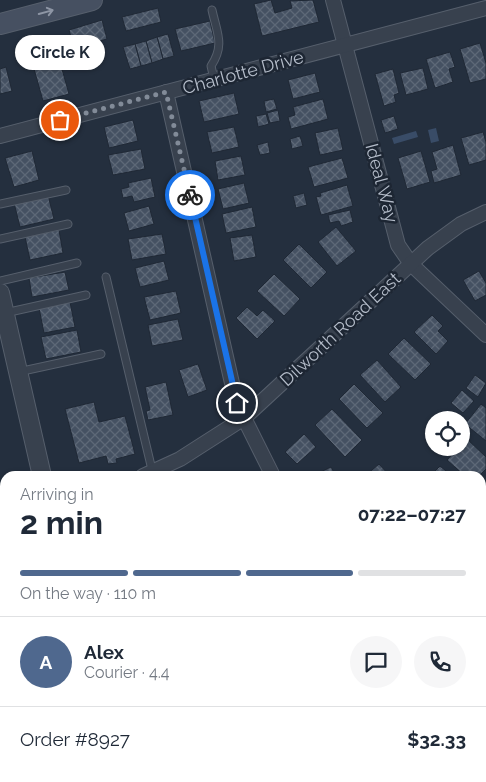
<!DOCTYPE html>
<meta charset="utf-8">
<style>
:root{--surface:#fff;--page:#f6f6f7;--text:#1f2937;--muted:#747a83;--line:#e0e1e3;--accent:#4f688e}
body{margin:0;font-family:Raleway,sans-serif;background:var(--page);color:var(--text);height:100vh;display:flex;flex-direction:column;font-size:19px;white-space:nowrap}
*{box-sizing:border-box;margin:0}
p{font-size:16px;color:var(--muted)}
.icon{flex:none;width:28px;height:28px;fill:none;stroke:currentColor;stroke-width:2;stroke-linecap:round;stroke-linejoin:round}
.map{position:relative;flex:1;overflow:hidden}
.sheet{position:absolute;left:0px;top:471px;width:486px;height:311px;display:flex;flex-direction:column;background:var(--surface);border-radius:15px 15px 0 0;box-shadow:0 1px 4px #0004}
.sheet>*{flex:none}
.buttons{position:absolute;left:425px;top:411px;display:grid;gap:10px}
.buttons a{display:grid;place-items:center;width:45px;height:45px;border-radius:50%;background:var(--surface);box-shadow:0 1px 4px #0004;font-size:25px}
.pin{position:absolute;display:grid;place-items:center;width:42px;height:42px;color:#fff;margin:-21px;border:2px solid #fff;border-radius:50%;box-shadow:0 1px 5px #0007}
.courier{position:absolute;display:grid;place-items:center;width:50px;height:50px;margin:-25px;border:4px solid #1a73e8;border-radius:50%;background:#fff;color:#222;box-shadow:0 1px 6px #0007}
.bubble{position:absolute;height:35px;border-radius:18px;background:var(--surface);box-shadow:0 1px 4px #0004;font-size:16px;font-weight:700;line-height:35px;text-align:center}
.summary em{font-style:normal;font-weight:700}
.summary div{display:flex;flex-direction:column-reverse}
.summary{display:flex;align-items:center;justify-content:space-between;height:85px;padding:0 20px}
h1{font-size:32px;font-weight:700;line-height:38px}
.bar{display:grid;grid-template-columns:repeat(4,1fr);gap:8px 5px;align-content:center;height:60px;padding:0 20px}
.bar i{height:6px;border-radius:4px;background:var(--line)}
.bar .selected{background:var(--accent)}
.bar p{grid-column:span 4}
.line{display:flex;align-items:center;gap:12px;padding:0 20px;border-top:1px solid var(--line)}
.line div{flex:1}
.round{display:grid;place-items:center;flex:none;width:52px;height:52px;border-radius:26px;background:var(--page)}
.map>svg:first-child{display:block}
.water{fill:#394c67}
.building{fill:url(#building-cross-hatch);stroke:#1f2835}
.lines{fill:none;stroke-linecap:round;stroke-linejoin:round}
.service-casing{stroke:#565f6c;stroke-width:9}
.minor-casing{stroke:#565f6c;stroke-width:16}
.tertiary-casing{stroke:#565f6c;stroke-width:20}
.secondary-casing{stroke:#565f6c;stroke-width:22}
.service{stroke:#38414e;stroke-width:7}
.minor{stroke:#38414e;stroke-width:14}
.tertiary{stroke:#38414e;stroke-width:18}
.secondary{stroke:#465061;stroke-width:20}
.oneway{stroke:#8e96a5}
.done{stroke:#828b98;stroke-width:5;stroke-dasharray:0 9}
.route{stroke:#1a73e8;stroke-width:6}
.labels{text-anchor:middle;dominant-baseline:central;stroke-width:5;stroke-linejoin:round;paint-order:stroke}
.street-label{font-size:18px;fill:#b4bcc9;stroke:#1d2633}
</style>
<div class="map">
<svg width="486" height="782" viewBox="0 0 486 782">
<defs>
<pattern id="building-cross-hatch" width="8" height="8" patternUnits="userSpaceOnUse" patternTransform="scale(1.25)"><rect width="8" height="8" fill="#455162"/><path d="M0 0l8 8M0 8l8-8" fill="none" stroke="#5d6877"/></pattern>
</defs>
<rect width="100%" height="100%" fill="#242f3e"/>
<g class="water">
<path d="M436,128L439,141L431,143L428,130Z"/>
<path d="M416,131L418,137L394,144L392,138Z"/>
</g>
<g class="building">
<path d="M271,0L275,13L292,8L290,1L313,0L319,22L262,36L254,4Z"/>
<path d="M158,8L161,22L126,31L122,17Z"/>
<path d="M102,20L107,39L74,48L69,30Z"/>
<path d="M210,21L215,43L181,51L175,29Z"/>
<path d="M168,34L174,56L163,59L157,37Z"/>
<path d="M157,37L163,59L152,63L146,41Z"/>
<path d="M146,41L152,63L141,66L135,44Z"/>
<path d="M480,43L486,63V79L470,83L460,49Z"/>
<path d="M135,44L141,66L130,69L123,47Z"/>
<path d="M450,52L455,67L449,69L453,82L435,88L426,59Z"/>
<path d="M60,62L69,94L43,101L34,69Z"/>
<path d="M6,67L12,91L0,94V69Z"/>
<path d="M423,68L428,89L406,95L400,73Z"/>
<path d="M393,69L399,93L394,95L396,102L384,106L375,74Z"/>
<path d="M315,73L320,92L293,99L288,80Z"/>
<path d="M234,93L239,114L204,122L199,101Z"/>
<path d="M274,99L277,109L266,112L264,101Z"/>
<path d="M323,99L328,119L291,129L288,117L295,115L293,107Z"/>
<path d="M278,110L280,121L270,123L267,113Z"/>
<path d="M266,114L269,124L258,127L256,116Z"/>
<path d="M394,116L398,129L385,133L381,120Z"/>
<path d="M133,120L138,141L109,148L104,127Z"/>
<path d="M234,127L239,147L212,153L207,132Z"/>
<path d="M338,128L343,150L320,155L315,133Z"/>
<path d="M483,132L486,142V160L469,165L461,138Z"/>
<path d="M300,136L303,146L292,149L290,139Z"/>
<path d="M268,142L270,153L260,155L257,145Z"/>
<path d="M453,145L461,175L434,183L431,171L437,169L432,152Z"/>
<path d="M141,149L145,169L113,175L108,155Z"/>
<path d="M32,151L39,180L14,187L5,158Z"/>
<path d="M421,151L430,182L407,189L398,158Z"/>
<path d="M241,156L245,175L218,180L215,161Z"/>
<path d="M342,158L348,178L314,187L308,167Z"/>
<path d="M151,178L155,197L134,202L132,196L123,198L121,189L129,187L128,183Z"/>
<path d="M244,183L249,203L223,209L218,189Z"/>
<path d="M347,185L353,206L321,215L316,197L321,196L320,193Z"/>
<path d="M304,193L307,205L296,208L293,196Z"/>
<path d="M48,195L54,219L20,227L14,203Z"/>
<path d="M149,206L154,224L129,231L124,213Z"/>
<path d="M252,207L256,227L226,233L222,214Z"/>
<path d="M350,210L353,222L341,226L339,221L330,223L328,215Z"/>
<path d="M336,227L356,251L337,266L318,242Z"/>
<path d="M59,230L63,253L30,260L25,237Z"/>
<path d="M162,234L166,254L132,260L128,239Z"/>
<path d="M252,235L256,257L234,261L230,238Z"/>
<path d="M299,244L327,272L311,288L283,260Z"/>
<path d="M164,261L169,280L140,287L135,268Z"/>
<path d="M479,271L486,283V295L475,301L463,280Z"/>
<path d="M65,272L69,290L32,297L29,278Z"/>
<path d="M274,274L300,299L284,316L257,291Z"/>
<path d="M176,291L181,313L150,320L144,297Z"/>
<path d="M70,302L75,327L44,333L39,308Z"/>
<path d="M247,307L257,316L263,310L275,321L257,339L236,318Z"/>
<path d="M432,315L443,326L438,331L448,341L436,354L414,332Z"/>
<path d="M178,319L183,340L152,346L148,325Z"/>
<path d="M77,330L81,352L46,359L41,337Z"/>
<path d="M404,338L431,364L415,380L388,354Z"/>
<path d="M377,360L401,387L385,402L360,375Z"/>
<path d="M198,364L207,390L188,397L179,370Z"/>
<path d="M475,375L486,383L478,397L466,388Z"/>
<path d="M166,382L173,415L148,420L146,411L150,410L145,387Z"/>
<path d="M354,384L383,413L367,428L339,399Z"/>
<path d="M462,390L474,401L463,413L451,403Z"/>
<path d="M94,402L99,422L125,416L135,454L116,459L117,463L108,464L106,456L79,463L65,409Z"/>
<path d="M481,404L486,408V441L465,424Z"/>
<path d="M332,409L362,440L345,457L315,425Z"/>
<path d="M304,434L316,447L297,464L285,452Z"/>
<path d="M466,438L486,457V469L479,476H465L447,460L458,448H461V444Z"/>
<path d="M379,464L390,476H365Z"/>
<path d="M440,466L452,476H430Z"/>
<path d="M331,467L336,476H312Z"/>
<path d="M5,560V605L0,606V561Z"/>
<path d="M483,573L486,576V606L481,602V575Z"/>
<path d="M482,643L486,647V655L481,659Z"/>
<path d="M486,722V763L481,766V725Z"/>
<path d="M140,778H171L151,782H141Z"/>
<path d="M288,778H301L302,780L289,782Z"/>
<path d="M329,778H352V782H330Z"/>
<path d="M405,778H432L433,782H406Z"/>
</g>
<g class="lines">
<defs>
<g id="service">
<path d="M212,10C217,33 225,45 211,66L214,79"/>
<path d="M0,204L66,190"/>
<path d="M0,239L68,224"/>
<path d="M106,277L153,474"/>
<path d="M0,281L77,263"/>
<path d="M5,313L86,295"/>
<path d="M18,372L101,354"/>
<path d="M240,778L241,782"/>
</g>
<g id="minor">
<path d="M333,0L398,245L411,264L486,335"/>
<path d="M166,92L234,392L244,418L273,476"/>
<path d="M0,136L486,8"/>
<path d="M143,476L180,459L244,418L428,248L461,224L486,212"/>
<path d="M0,513L5,512"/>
<path d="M481,522L486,517"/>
<path d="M383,778L384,782"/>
</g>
<g id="tertiary">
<path d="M0,293L42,476"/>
<path d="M110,778L111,782"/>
</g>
<path id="secondary" d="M0,24L92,0"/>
</defs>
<use href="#service" class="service-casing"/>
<use href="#minor" class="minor-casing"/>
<use href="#tertiary" class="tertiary-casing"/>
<use href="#secondary" class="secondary-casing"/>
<use href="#service" class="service"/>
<use href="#minor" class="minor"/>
<use href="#tertiary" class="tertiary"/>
<use href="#secondary" class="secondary"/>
</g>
<defs><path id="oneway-shaft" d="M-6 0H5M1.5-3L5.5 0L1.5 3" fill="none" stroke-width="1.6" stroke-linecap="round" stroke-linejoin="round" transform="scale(1.25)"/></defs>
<use class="oneway" href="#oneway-shaft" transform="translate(46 12) rotate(-15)"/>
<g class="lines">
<path class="done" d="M60,120L166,92L190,195"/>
<path class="route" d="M190,195L237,403"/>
</g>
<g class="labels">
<g class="street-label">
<text transform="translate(243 72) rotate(-15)">Charlotte Drive</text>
<text transform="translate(382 183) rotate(75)">Ideal Way</text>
<text transform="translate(340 329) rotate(-43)">Dilworth Road East</text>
</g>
</g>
</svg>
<div class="buttons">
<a><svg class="icon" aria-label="locate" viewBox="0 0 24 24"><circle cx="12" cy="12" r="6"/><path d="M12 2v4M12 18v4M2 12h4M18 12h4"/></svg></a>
</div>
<div class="pin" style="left:60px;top:120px;background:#ea580c"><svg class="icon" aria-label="bag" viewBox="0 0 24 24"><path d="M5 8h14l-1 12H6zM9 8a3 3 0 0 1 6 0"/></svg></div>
<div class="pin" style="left:237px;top:403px;background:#1f2937"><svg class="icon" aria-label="home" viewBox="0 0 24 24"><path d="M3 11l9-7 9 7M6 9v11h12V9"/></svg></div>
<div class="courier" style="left:190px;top:195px"><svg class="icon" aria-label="bike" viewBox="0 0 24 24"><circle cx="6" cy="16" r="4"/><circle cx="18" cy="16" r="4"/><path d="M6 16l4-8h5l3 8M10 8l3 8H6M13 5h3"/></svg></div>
<div class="bubble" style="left:15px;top:35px;width:90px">Circle K</div>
<section class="sheet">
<div class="summary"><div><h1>2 min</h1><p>Arriving in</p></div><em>07:22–07:27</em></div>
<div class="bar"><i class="selected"></i><i class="selected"></i><i class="selected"></i><i></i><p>On the way · 110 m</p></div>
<div class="line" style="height:90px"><b class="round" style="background:var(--accent);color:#fff">A</b><div><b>Alex</b><p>Courier · 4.4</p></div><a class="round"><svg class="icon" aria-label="chat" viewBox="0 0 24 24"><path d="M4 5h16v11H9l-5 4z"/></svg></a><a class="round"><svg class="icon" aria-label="phone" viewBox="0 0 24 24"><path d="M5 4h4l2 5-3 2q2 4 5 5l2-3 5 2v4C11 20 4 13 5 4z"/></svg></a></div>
<div class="line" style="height:65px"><div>Order #8927</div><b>$32.33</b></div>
</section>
</div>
